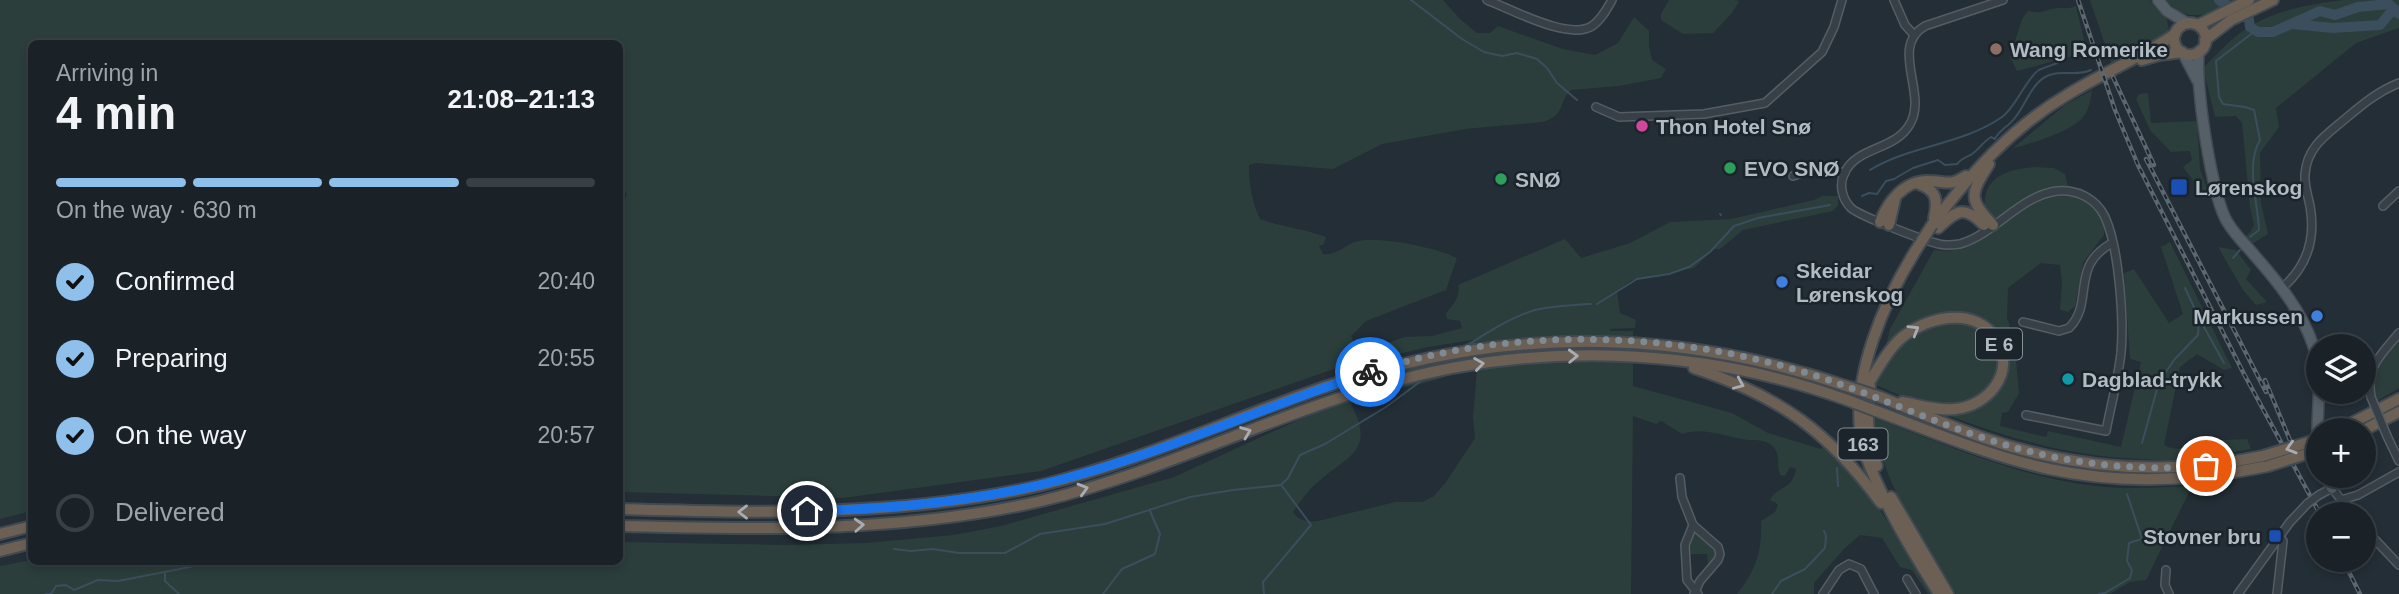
<!DOCTYPE html>
<meta charset="utf-8">
<style>
:root{--surface:#1a2228;--page:#272f34;--text:#f1f3f6;--muted:#9fa4a8;--line:#383f45;--accent:#8fbfeb}
body{margin:0;font-family:Arial,sans-serif;background:var(--page);color:var(--text);height:100vh;display:flex;flex-direction:column;font-size:26px;white-space:nowrap}
*{box-sizing:border-box;margin:0}
p{font-size:23px;color:var(--muted)}
.icon{flex:none;width:38px;height:38px;fill:none;stroke:currentColor;stroke-width:2;stroke-linecap:round;stroke-linejoin:round}
.map{position:relative;flex:1;overflow:hidden}
.sheet{position:absolute;left:28px;top:40px;width:595px;height:525px;display:flex;flex-direction:column;background:var(--surface);border-radius:10px;box-shadow:0 4px 10px #0003,0 0 0 2px var(--line)}
.sheet>*{flex:none}
.fabs{position:absolute;left:2306px;top:334px;display:grid;gap:14px}
.fabs a{display:grid;place-items:center;width:70px;height:70px;border-radius:50%;background:var(--surface);box-shadow:0 4px 10px #0003,0 0 0 2px var(--line);font-size:35px}
.pin{position:absolute;display:grid;place-items:center;width:60px;height:60px;color:#fff;margin:-30px;border:4px solid #fff;border-radius:50%;box-shadow:0 2px 7px #0007}
.courier{position:absolute;display:grid;place-items:center;width:70px;height:70px;margin:-35px;border:5px solid #1a73e8;border-radius:50%;background:#fff;color:#222;box-shadow:0 2px 9px #0007}
.head em{font-style:normal;font-weight:700}
.head div{display:flex;flex-direction:column-reverse}
.head{display:flex;align-items:center;justify-content:space-between;height:119px;padding:0 28px}
h1{font-size:46px;font-weight:700;line-height:52px}
.bar{display:grid;grid-template-columns:repeat(4,1fr);gap:10px 7px;align-content:center;height:84px;padding:0 28px}
.bar i{height:9px;border-radius:5px;background:var(--line)}
.bar .selected{background:var(--accent)}
.bar p{grid-column:span 4}
ol{padding:0 28px;list-style:none}
li{display:flex;align-items:center;gap:21px;height:77px}
li p{margin-inline-start:auto}
li .icon{padding:7px;border-radius:50%;background:var(--accent);color:#111;stroke-width:4}
li:last-child{color:var(--muted)}
li i{width:38px;height:38px;border:4px solid var(--line);border-radius:50%}
.map>svg:first-child{display:block}
.green{fill:#2b3e3b;fill-rule:evenodd}
.lines{fill:none;stroke-linecap:round;stroke-linejoin:round}
.stream{stroke:#3a4e5d;stroke-width:2}
.river{stroke:#3a4e5d;stroke-width:10}
.minor-casing{stroke:#545d65;stroke-width:10}
.major-casing{stroke:#434b53;stroke-width:13}
.highway-casing{stroke:#414a52;stroke-width:14}
.minor{stroke:#374047;stroke-width:7}
.major{stroke:#555f67;stroke-width:10}
.highway{stroke:#6c6055;stroke-width:10}
.rail-casing{stroke:#5d6770;stroke-width:4.5}
.rail{stroke:#1c242b;stroke-width:2;stroke-dasharray:5;stroke-linecap:butt}
.minor-bridge-casing{stroke:#545d65;stroke-width:10;stroke-linecap:butt}
.highway-bridge-casing{stroke:#414a52;stroke-width:14;stroke-linecap:butt}
.minor-bridge{stroke:#374047;stroke-width:7}
.highway-bridge{stroke:#6c6055;stroke-width:10}
.oneway{stroke:#a7adb2}
.done{stroke:#7f8a92;stroke-width:7;stroke-dasharray:0 12.6}
.route{stroke:#1a73e8;stroke-width:9}
.education-dot{fill:#8d6e63;stroke:#1c242b;stroke-width:2.5}
.hotel-dot{fill:#d1479c;stroke:#1c242b;stroke-width:2.5}
.leisure-dot{fill:#2e9e5b;stroke:#1c242b;stroke-width:2.5}
.transit-dot{fill:#1a4fb4;stroke:#1c242b;stroke-width:2.5}
.shop-dot{fill:#3f7fe0;stroke:#1c242b;stroke-width:2.5}
.culture-dot{fill:#0f9aa8;stroke:#1c242b;stroke-width:2.5}
.labels{text-anchor:middle;dominant-baseline:central;stroke-width:5;stroke-linejoin:round;paint-order:stroke}
.shield{fill:#1c242b;stroke:#848e95;stroke-width:2}
.shield-label{font-size:19px;font-weight:bold;fill:#b1bbc3}
.poi-label{font-size:21px;font-weight:bold;fill:#b1bbc3;stroke:#1c242b;text-anchor:start}
</style>
<div class="map">
<svg width="2399" height="594" viewBox="0 0 2399 594">
<rect width="100%" height="100%" fill="#232e36"/>
<g class="green">
<path d="M0,0H1443L1460,19L1477,33H1490L1498,26L1563,49L1595,55L1618,43L1634,17L1649,31V46L1652,60L1666,69L1661,78L1619,86L1571,90C1557,103 1567,114 1543,122L1465,129L1382,144L1333,169L1256,163L1249,165C1249,184 1252,202 1260,219C1282,227 1305,229 1326,237L1324,244L1319,246L1323,254C1337,256 1345,244 1358,241C1383,237 1434,247 1457,258L1446,290L1366,321L1351,336L1355,344L1367,348L1380,346L1404,337L1432,336L1462,328L1460,321L1447,319L1446,313C1453,305 1461,296 1458,285L1565,239L1581,258L1630,243L1670,222L1731,219L1814,200L1822,196H1838V205L1833,211L1743,230L1720,249H1714L1694,268L1632,280L1617,291L1620,313L1636,320L1635,328L1610,329V331H1633V386L1732,413L1768,433L1821,449L1826,446L1875,502L1934,594H1928L1912,570L1900,567L1882,538L1860,535L1845,548L1814,583V594H1737C1756,570 1762,552 1761,521L1775,512L1778,505L1775,502L1770,501C1776,485 1792,492 1796,469L1790,467L1785,476L1780,475C1776,464 1782,453 1770,444C1764,440 1756,440 1749,440C1728,438 1703,426 1682,434L1661,421L1656,424L1633,416L1631,594H0V566L31,560L620,562V542L785,545L866,543L953,535L1001,526L1174,477L1473,340L1428,347L1331,370L1041,471L843,498L620,492V211L627,194L623,190L620,192V44H32L31,511L0,519ZM1477,369L1473,418L1475,438L1446,482L1434,496L1422,502H1395L1318,521C1307,522 1299,521 1293,512C1301,501 1308,490 1318,482C1348,455 1376,452 1351,404C1373,391 1400,389 1424,383C1442,379 1458,371 1477,369Z"/>
<path d="M1669,0H1735L1739,1L1732,13L1713,33L1683,34L1661,20V14Z"/>
<path d="M2090,0H2150L2167,19L2169,31L2158,42L2112,65Z"/>
<path d="M2166,0H2235C2210,14 2189,26 2166,0Z"/>
<path d="M2344,0H2399V28L2356,43L2276,108L2279,127L2260,153L2261,203L2268,234L2252,244L2245,237L2251,231L2254,225L2250,207L2242,123L2236,116L2215,117L2203,68C2214,57 2224,46 2235,37C2264,12 2308,4 2344,0Z"/>
<path d="M2076,6L2087,52L2017,71L2010,57L2022,19L2028,11C2046,15 2043,9 2058,8C2065,8 2069,9 2076,6Z"/>
<path d="M2092,90C2091,99 2089,109 2084,116C2073,131 2031,144 2013,148L2065,105Z"/>
<path d="M2148,93L2151,123L2197,121L2200,169L2208,191L2206,193L2202,192L2183,167L2192,160L2190,151L2171,152L2150,130L2136,99L2139,94Z"/>
<path d="M2034,167L2054,168L2065,174L2069,190L2081,188L2092,194L2105,217L2104,235L2083,263L2075,306L2068,312L2060,310L2062,284L2060,265L2041,263L2008,288L2007,318L2014,338L2019,393L2008,412L2002,413L2000,426L2046,437L2048,431L2121,447L2141,362L2130,359L2124,273L2134,269L2169,323L2183,314L2161,247L2170,242L2232,368L2224,370L2197,354L2180,367L2164,445C2176,452 2193,449 2200,438L2222,440L2247,439L2251,449C2227,453 2202,459 2178,460C2166,461 2153,460 2141,459C2046,456 1962,423 1876,385L1890,329L1934,250C1960,253 1968,247 1989,232C1987,222 1983,208 1985,198C1989,173 2014,169 2034,167Z"/>
<path d="M2218,247L2236,250L2251,270L2246,279L2267,302L2256,305L2243,290Z"/>
<path d="M2399,339V388L2377,401C2363,372 2382,360 2399,339Z"/>
<path d="M1874,418C1947,445 2027,481 2106,487C2134,489 2164,487 2192,486L2146,580L2130,582L2110,594H1956C1928,549 1895,502 1880,450C1877,440 1876,428 1874,418Z"/>
<path d="M1693,529C1707,540 1725,547 1710,565L1708,564L1707,554H1689L1687,544Z"/>
</g>
<g class="lines">
<g class="stream">
<path d="M1411,0L1462,39L1484,52L1502,56L1517,53L1537,59L1547,68L1557,83L1577,100"/>
<path d="M1870,170C1911,145 1962,145 2002,117C2016,107 2027,77 2039,70C2045,67 2053,65 2060,62"/>
<path d="M1862,196L1869,193L1877,194L1886,181L1894,179L1913,168L1938,160L1945,165L1957,164C1963,157 1966,158 1972,154C1979,149 1983,142 1991,137L1995,139C1999,130 2008,127 2014,119C2026,106 2032,78 2053,74C2066,71 2078,76 2091,70"/>
<path d="M1720,214L1721,215"/>
<path d="M2250,237L2259,230C2258,202 2245,165 2260,140L2254,110L2245,107L2223,104L2219,97L2216,61L2255,31"/>
<path d="M2233,258L2240,250"/>
<path d="M1597,304L1637,279L1669,274L1689,267L1710,252L1734,226L1758,218L1830,205"/>
<path d="M2199,318L2224,363"/>
<path d="M1467,346C1485,333 1514,316 1535,310C1553,306 1573,305 1591,304"/>
<path d="M2142,443L2159,382L2174,360L2198,335L2199,318L2185,288"/>
<path d="M1837,468L1838,486"/>
<path d="M1282,484L1288,478L1300,455L1325,444L1386,407L1421,381"/>
<path d="M894,549L911,551L933,549L959,553H1005L1040,534L1105,524L1190,497L1233,490L1281,485"/>
<path d="M165,573V581L179,594"/>
<path d="M46,594H51L56,586L66,585L74,590L98,580L118,581L190,567L202,562"/>
<path d="M1103,594L1122,569L1155,554L1160,534L1150,511"/>
<path d="M1264,594L1263,582L1311,525L1282,486"/>
<path d="M1772,594L1781,581L1805,569L1825,548L1826,536L1824,531"/>
<path d="M2099,594L2105,593L2130,578L2132,570L2127,561L2129,543L2142,539L2127,494"/>
</g>
<g class="river">
<path d="M2219,0L2249,19L2250,27L2258,32H2273L2320,11L2335,15L2358,7L2389,4L2399,14"/>
<path d="M2292,24L2333,28L2380,25L2390,13L2396,10"/>
</g>
<defs>
<g id="minor">
<path d="M1487,0C1511,9 1569,41 1592,26C1601,20 1607,9 1612,0"/>
<path d="M1894,0L1905,25L1914,35"/>
<path d="M2003,0L1925,26C1889,47 1928,93 1910,124C1895,151 1856,146 1844,174C1839,185 1842,199 1851,208C1860,216 1925,241 1939,244C1946,246 1953,245 1960,244C1995,234 2019,196 2057,191C2076,189 2096,198 2105,217C2119,248 2124,318 2121,353C2118,379 2111,405 2106,431L2026,415"/>
<path d="M1596,107L1619,117L1704,114L1765,103L1822,52L1834,27L1842,0"/>
<path d="M1793,176L1813,169L1845,173"/>
<path d="M2383,206L2399,191"/>
<path d="M2281,289C2307,267 2316,239 2310,206C2308,196 2304,185 2305,174C2307,147 2326,135 2345,119C2363,104 2377,92 2399,83"/>
<path d="M2023,322L2059,331L2069,328C2095,302 2069,267 2112,243"/>
<path d="M2371,397C2366,366 2380,356 2399,333"/>
<path d="M2387,436L2399,461"/>
<path d="M1680,478L1682,497L1693,525L1718,547L1720,554L1718,560L1700,581L1694,594"/>
<path d="M2319,495L2332,488L2352,514"/>
<path d="M2341,500L2358,495L2399,472"/>
<path d="M1693,525L1685,545L1687,580L1698,594"/>
<path d="M2364,528L2399,565"/>
<path d="M2166,570L2165,585L2169,594"/>
<path d="M1907,579L1916,594"/>
<path d="M1823,594L1839,570L1849,564L1861,569L1874,594"/>
<path d="M2238,594L2290,522L2308,503"/>
<path d="M2277,594L2283,541L2280,536"/>
</g>
<g id="major">
<path d="M2158,0L2167,11L2187,23"/>
<path d="M2199,51C2194,79 2212,200 2228,223C2235,235 2246,245 2255,256C2278,282 2302,312 2313,345C2325,377 2315,413 2318,446"/>
<path d="M2183,53L2197,80"/>
<path d="M2326,476L2332,488"/>
</g>
<g id="highway">
<circle cx="2190" cy="39" r="16"/>
<path d="M2198,25L2249,0"/>
<path d="M2205,40L2231,20L2273,0"/>
<path d="M2142,60L2159,55L2182,52"/>
<path d="M1989,164C1971,193 1967,199 1993,225"/>
<path d="M1919,184C1937,190 1938,201 1934,218"/>
<path d="M1880,222C1888,202 1904,180 1929,181C1946,181 1949,187 1966,176"/>
<path d="M1889,225L1895,199"/>
<path d="M1932,225C1970,174 2011,128 2067,95C2102,73 2141,58 2175,34"/>
<path d="M1938,228C1957,210 1964,205 1984,225"/>
<path d="M1921,242C1886,296 1847,381 1863,447C1869,468 1879,487 1888,506C1903,537 1921,565 1939,594"/>
<path d="M1694,368C1779,396 1828,431 1881,503"/>
<path d="M1870,381C1879,367 1886,353 1898,341C1923,317 1975,304 1997,340C2016,373 1988,406 1955,409C1937,411 1919,405 1902,402"/>
<path d="M1870,386C1866,414 1867,440 1877,466"/>
<path d="M1880,397C1915,411 1949,426 1984,438C2076,470 2168,476 2263,456"/>
<path d="M1876,411C1933,432 1990,456 2049,469C2123,485 2196,481 2268,466"/>
<path d="M2338,430L2399,399"/>
<path d="M2364,430L2399,412"/>
<path d="M1891,497L1948,594"/>
<path d="M620,509C760,513 903,517 1042,485C1142,461 1237,416 1334,384C1507,326 1677,328 1849,387"/>
<path d="M620,526C760,529 903,533 1041,501C1158,473 1266,418 1381,385C1532,341 1700,346 1847,400"/>
<path d="M0,534L32,526"/>
<path d="M0,551L32,543"/>
</g>
</defs>
<use href="#minor" class="minor-casing"/>
<use href="#major" class="major-casing"/>
<use href="#highway" class="highway-casing"/>
<use href="#minor" class="minor"/>
<use href="#major" class="major"/>
<use href="#highway" class="highway"/>
<defs>
<g id="rail">
<path d="M2078,0L2115,110L2138,165L2244,374L2320,514"/>
<path d="M2113,77L2154,165"/>
<path d="M2146,159L2266,392"/>
<path d="M2265,380L2292,445"/>
<path d="M2343,560L2360,594"/>
</g>
</defs>
<use href="#rail" class="rail-casing"/>
<use href="#rail" class="rail"/>
<defs>
<g id="minor-bridge">
<path d="M2371,397L2387,436"/>
<path d="M2308,503L2319,495"/>
</g>
<g id="highway-bridge">
<path d="M1921,242L1932,225"/>
<path d="M1849,387L1880,397"/>
<path d="M1847,400L1876,411"/>
<path d="M2263,456L2319,439"/>
<path d="M2268,466L2319,450"/>
</g>
</defs>
<use href="#minor-bridge" class="minor-bridge-casing"/>
<use href="#highway-bridge" class="highway-bridge-casing"/>
<use href="#minor-bridge" class="minor-bridge"/>
<use href="#highway-bridge" class="highway-bridge"/>
</g>
<defs><path id="oneway-chevron" d="M-2-3.5L2.5 0L-2 3.5" fill="none" stroke-width="1.6" stroke-linecap="round" stroke-linejoin="round" transform="scale(1.75)"/></defs>
<g class="oneway">
<use href="#oneway-chevron" transform="translate(1914 330) rotate(-31)"/>
<use href="#oneway-chevron" transform="translate(1573 356) rotate(-2)"/>
<use href="#oneway-chevron" transform="translate(1479 364) rotate(-8)"/>
<use href="#oneway-chevron" transform="translate(1739 384) rotate(23)"/>
<use href="#oneway-chevron" transform="translate(1246 432) rotate(-21)"/>
<use href="#oneway-chevron" transform="translate(2291 448) rotate(163)"/>
<use href="#oneway-chevron" transform="translate(1083 489) rotate(-16)"/>
<use href="#oneway-chevron" transform="translate(743 512) rotate(-180)"/>
<use href="#oneway-chevron" transform="translate(859 525) rotate(-3)"/>
</g>
<g class="lines">
<path class="done" d="M1370,372C1511,326 1673,330 1813,375C1873,394 1928,420 1987,439C2059,463 2131,472 2206,466"/>
<path class="route" d="M807,511C891,509 977,502 1059,480C1165,453 1266,406 1370,372"/>
</g>
<circle class="education-dot" cx="1996" cy="49" r="7"/>
<circle class="hotel-dot" cx="1642" cy="126" r="7"/>
<g class="leisure-dot">
<circle cx="1730" cy="168" r="7"/>
<circle cx="1501" cy="179" r="7"/>
</g>
<g class="transit-dot">
<rect x="2170" y="178" width="18" height="18" rx="3.5"/>
<rect x="2268" y="529" width="14" height="14" rx="3.5"/>
</g>
<g class="shop-dot">
<circle cx="1782" cy="282" r="7"/>
<circle cx="2317" cy="316" r="7"/>
</g>
<circle class="culture-dot" cx="2068" cy="379" r="7"/>
<g class="labels">
<g class="shield">
<rect x="1976" y="328.5" width="46" height="31" rx="5"/>
<rect x="1838.5" y="428.5" width="49" height="31" rx="5"/>
</g>
<g class="shield-label">
<text x="1999" y="344">E 6</text>
<text x="1863" y="444">163</text>
</g>
<g class="poi-label">
<text x="2010" y="49">Wang Romerike</text>
<text x="1656" y="126">Thon Hotel Snø</text>
<text x="1744" y="168">EVO SNØ</text>
<text x="1515" y="179">SNØ</text>
<text x="2195" y="187">Lørenskog</text>
<text x="1796" y="270">Skeidar<tspan x="1796" dy="24">Lørenskog</tspan></text>
<text x="2303" y="316" text-anchor="end">Markussen</text>
<text x="2082" y="379">Dagblad-trykk</text>
<text x="2261" y="536" text-anchor="end">Stovner bru</text>
</g>
</g>
</svg>
<div class="fabs">
<a><svg class="icon" aria-label="layers" viewBox="0 0 24 24"><path d="M12 4l9 5-9 5-9-5zM3 14l9 5 9-5"/></svg></a>
<a>+</a>
<a>−</a>
</div>
<div class="pin" style="left:2206px;top:466px;background:#ea580c"><svg class="icon" aria-label="bag" viewBox="0 0 24 24"><path d="M5 8h14l-1 12H6zM9 8a3 3 0 0 1 6 0"/></svg></div>
<div class="pin" style="left:807px;top:511px;background:#1f2937"><svg class="icon" aria-label="home" viewBox="0 0 24 24"><path d="M3 11l9-7 9 7M6 9v11h12V9"/></svg></div>
<div class="courier" style="left:1370px;top:372px"><svg class="icon" aria-label="bike" viewBox="0 0 24 24"><circle cx="6" cy="16" r="4"/><circle cx="18" cy="16" r="4"/><path d="M6 16l4-8h5l3 8M10 8l3 8H6M13 5h3"/></svg></div>
<section class="sheet">
<div class="head"><div><h1>4 min</h1><p>Arriving in</p></div><em>21:08–21:13</em></div>
<div class="bar"><i class="selected"></i><i class="selected"></i><i class="selected"></i><i></i><p>On the way · 630 m</p></div>
<ol>
<li><svg class="icon" aria-label="check" viewBox="0 0 24 24"><path d="M5 12l5 5 9-10"/></svg>Confirmed<p>20:40</p></li>
<li><svg class="icon" aria-label="check" viewBox="0 0 24 24"><path d="M5 12l5 5 9-10"/></svg>Preparing<p>20:55</p></li>
<li><svg class="icon" aria-label="check" viewBox="0 0 24 24"><path d="M5 12l5 5 9-10"/></svg>On the way<p>20:57</p></li>
<li><i></i>Delivered</li>
</ol>
</section>
</div>
